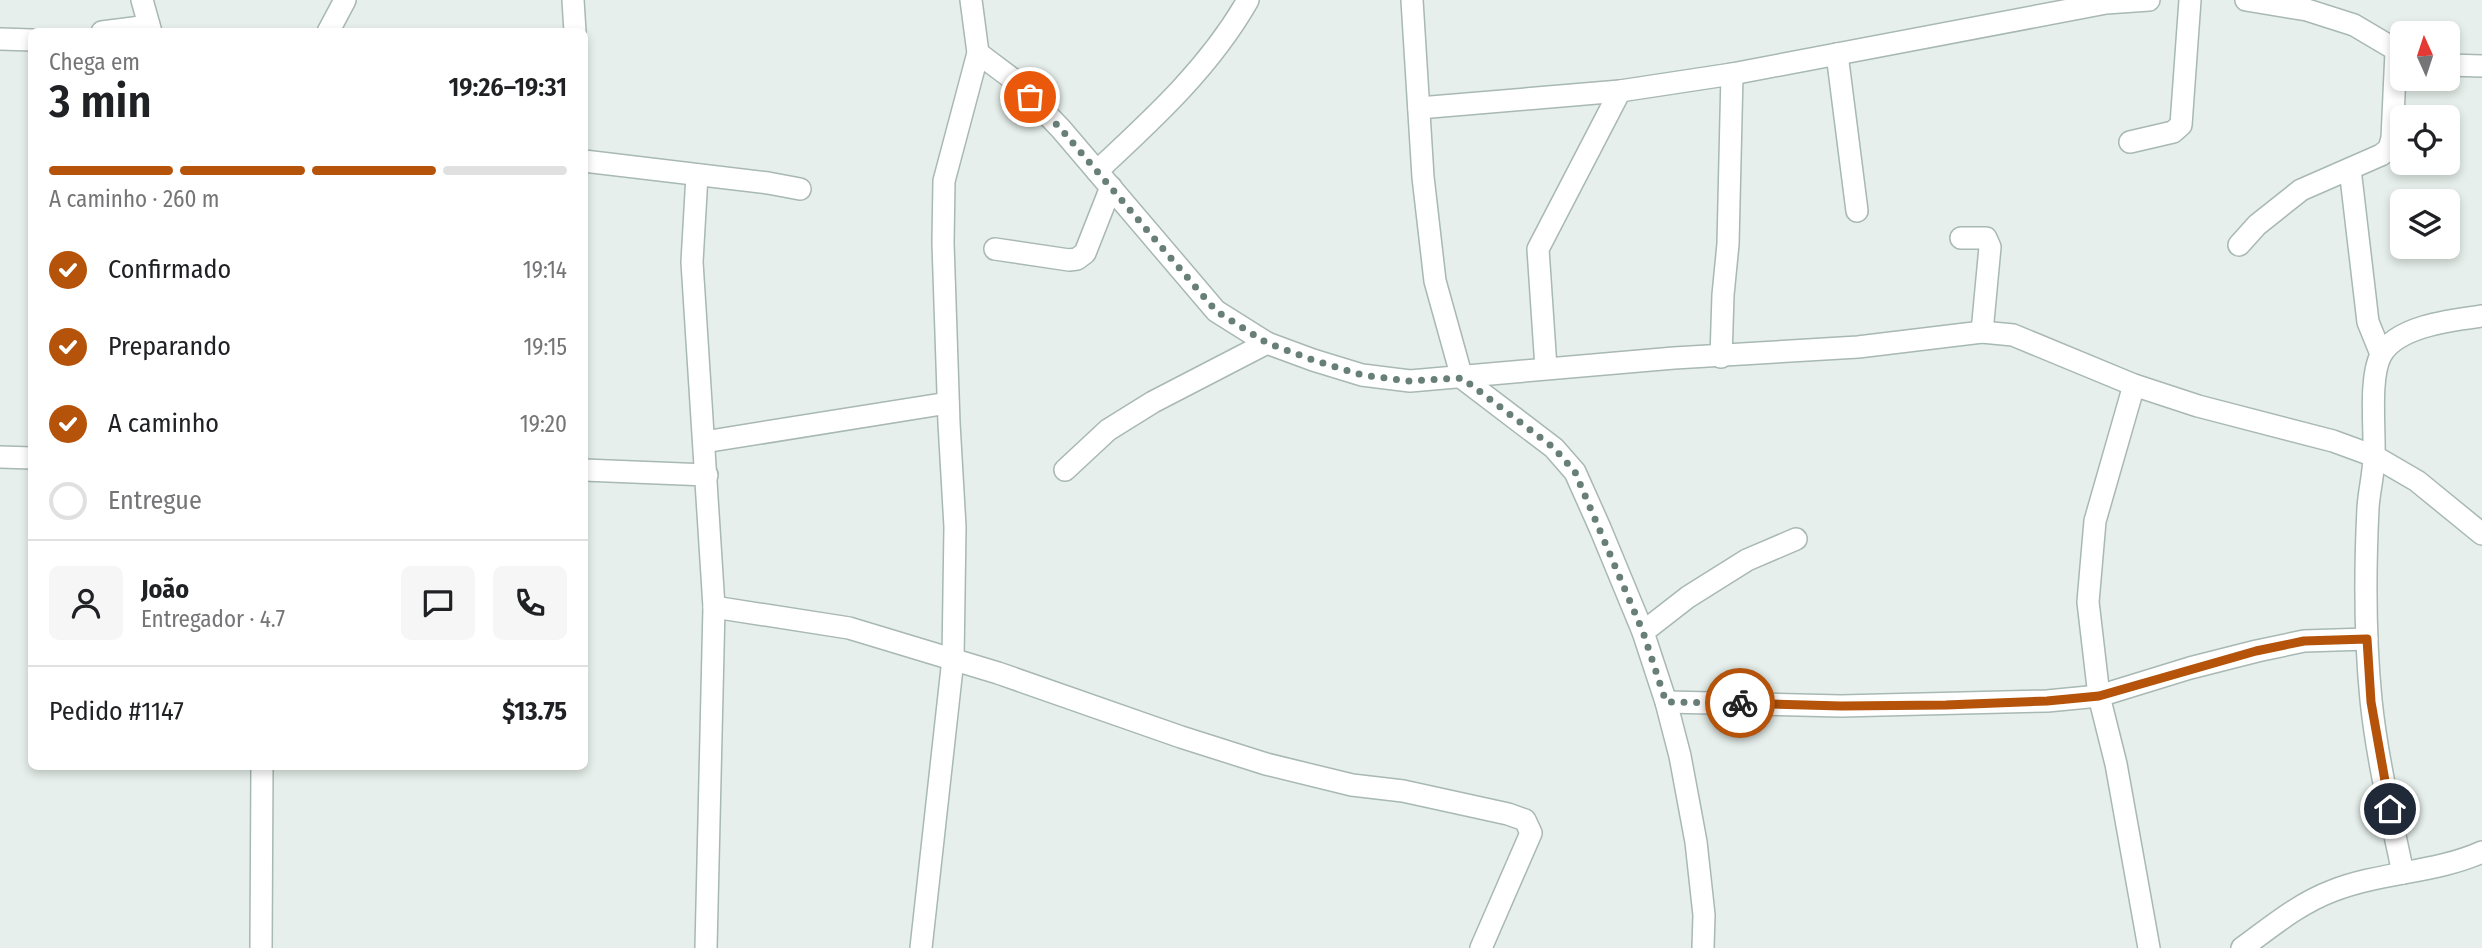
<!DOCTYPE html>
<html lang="pt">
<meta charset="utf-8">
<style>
:root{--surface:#fff;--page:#f6f6f6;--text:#202124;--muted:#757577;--line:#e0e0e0;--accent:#b45309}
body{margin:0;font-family:"Fira Sans Condensed",sans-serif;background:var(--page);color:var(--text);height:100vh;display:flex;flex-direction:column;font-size:26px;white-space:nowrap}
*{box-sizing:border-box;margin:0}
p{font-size:23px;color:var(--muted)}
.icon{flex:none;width:38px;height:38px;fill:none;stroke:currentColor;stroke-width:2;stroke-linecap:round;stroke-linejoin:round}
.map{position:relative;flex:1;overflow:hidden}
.details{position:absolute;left:28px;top:28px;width:560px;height:742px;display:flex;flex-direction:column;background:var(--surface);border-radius:10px;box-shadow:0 4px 10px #0003}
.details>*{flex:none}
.needle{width:46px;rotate:357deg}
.buttons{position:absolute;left:2390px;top:21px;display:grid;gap:14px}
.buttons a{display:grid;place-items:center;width:70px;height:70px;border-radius:10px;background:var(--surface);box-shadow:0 4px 10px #0003;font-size:35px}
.pin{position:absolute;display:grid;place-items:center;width:60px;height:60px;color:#fff;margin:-30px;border:4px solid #fff;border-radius:50%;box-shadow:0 2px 7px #0007}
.courier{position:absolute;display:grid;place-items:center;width:70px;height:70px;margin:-35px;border:5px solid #b45309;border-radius:50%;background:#fff;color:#222;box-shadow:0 2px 9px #0007}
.head em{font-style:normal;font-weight:600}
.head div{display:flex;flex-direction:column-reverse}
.head{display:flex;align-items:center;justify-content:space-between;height:119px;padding:0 21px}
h1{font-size:46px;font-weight:600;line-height:52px}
.bar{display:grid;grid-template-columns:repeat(4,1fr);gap:10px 7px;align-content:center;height:84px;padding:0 21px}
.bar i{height:9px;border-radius:5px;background:var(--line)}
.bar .current{background:var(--accent)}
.bar p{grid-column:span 4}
.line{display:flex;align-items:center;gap:18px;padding:0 21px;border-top:2px solid var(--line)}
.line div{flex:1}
.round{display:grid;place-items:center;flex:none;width:74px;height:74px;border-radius:10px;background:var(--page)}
ol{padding:0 21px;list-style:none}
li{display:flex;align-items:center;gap:21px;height:77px}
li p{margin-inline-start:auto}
li .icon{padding:7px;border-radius:50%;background:var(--accent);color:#fff;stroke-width:4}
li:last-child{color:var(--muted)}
li i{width:38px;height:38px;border:4px solid var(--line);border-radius:50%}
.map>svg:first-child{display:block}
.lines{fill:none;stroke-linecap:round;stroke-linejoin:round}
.minor-casing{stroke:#a8b8b2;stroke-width:24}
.minor{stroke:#fff;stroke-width:21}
.done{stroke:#687f78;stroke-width:7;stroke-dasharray:0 12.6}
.route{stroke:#b45309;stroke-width:9}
</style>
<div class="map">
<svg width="2482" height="948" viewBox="0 0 2482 948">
<rect width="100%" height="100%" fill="#e6efeb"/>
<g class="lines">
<defs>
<g id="minor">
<path d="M142,0L151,32"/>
<path d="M573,0L575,32"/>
<path d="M1412,0L1423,177L1435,281L1462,378L1554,448L1575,472L1600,528L1643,632L1666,702L1680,756L1696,842L1704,915L1703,948"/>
<path d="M2246,0L2307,10L2354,25L2403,54"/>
<path d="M102,32L149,26"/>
<path d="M328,32L345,0"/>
<path d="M0,39L32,40"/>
<path d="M978,53L1014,80L1061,129L1216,311L1267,343L1313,360L1362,375L1410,381L1674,358L1858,347L1982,332L2013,335L2134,385L2198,406L2333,441L2374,456L2417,481L2482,534"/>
<path d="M1837,54L1857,211"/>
<path d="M2448,65L2482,66"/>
<path d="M1419,108L1620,91L1732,74L2106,3L2149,0"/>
<path d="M2130,142L2173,132L2181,125L2190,0"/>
<path d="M584,161L768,183L800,189"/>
<path d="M2350,169L2368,322L2381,354"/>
<path d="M1097,171C1153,119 1210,67 1248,0"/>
<path d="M697,175L692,262L714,607L706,948"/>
<path d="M1961,238H1986L1990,247L1982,332"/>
<path d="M2239,245L2257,225L2301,190L2381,155L2389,149L2392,138L2396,52"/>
<path d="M995,249L1069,260L1077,259L1085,253L1111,187"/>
<path d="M1721,357L1723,295L1728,244L1732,74"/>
<path d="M1546,368L1538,249L1620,91"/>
<path d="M2134,385L2095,521L2088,602L2099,696L2116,764L2149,948"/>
<path d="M704,442L948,403"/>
<path d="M0,457L32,458"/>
<path d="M584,470L707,475"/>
<path d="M1065,470L1108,430L1153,402L1267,343"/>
<path d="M714,607L849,628L998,673L1181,737L1266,764L1352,785L1403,791L1508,814L1525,820L1531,833L1481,948"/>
<path d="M1643,632L1688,597L1747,560L1796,539"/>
<path d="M1666,702L1841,706L2047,701L2099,696L2190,668L2257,651L2304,641L2367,639"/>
<path d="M2403,873C2391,816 2377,758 2371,700C2365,639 2365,569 2368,508C2369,491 2374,473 2374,455C2375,429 2369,377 2381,355C2397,326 2452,320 2482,316"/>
<path d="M261,948L262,766"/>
<path d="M921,948L953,659L955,527L949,423L943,243L944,181L978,53L971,0"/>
<path d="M2242,948C2271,927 2298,904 2332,891C2380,872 2435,873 2482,852"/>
</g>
</defs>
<use href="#minor" class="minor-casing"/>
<use href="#minor" class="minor"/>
</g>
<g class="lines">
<path class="done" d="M1030,97L1061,129L1216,311L1267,343L1313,360L1362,375L1409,381L1462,378L1554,448L1575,472L1643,632L1666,702L1740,703"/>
<path class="route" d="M1740,703L1841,706L1946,705L2047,701L2099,696L2256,651L2304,641L2367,639L2371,702L2390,809"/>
</g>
</svg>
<div class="buttons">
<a><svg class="needle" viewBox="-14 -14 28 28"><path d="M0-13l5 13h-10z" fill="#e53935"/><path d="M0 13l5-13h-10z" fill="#757577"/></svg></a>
<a><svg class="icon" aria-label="locate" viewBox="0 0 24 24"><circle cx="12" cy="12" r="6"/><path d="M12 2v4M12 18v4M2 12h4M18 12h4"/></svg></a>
<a><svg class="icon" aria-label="layers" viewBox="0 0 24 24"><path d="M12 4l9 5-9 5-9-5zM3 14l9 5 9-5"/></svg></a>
</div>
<div class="pin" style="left:1030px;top:97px;background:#ea580c"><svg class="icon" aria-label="bag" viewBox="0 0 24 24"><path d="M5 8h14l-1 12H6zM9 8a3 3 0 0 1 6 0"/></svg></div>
<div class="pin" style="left:2390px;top:809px;background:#1f2937"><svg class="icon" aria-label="home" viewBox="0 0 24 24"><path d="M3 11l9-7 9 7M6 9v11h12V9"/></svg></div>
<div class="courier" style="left:1740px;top:703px"><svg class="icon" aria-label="bike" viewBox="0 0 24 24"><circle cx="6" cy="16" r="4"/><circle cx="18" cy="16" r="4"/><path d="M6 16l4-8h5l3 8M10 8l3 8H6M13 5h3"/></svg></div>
<section class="details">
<div class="head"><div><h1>3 min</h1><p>Chega em</p></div><em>19:26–19:31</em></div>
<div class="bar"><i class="current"></i><i class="current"></i><i class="current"></i><i></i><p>A caminho · 260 m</p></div>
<ol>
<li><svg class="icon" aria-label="check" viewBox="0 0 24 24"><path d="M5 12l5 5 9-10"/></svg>Confirmado<p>19:14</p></li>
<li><svg class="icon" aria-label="check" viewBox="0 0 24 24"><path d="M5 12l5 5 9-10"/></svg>Preparando<p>19:15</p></li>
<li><svg class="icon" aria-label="check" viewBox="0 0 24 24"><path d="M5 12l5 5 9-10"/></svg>A caminho<p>19:20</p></li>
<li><i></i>Entregue</li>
</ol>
<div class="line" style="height:126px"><a class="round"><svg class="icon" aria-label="person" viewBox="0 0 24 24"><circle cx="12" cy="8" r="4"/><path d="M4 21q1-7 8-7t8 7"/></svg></a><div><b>João</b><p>Entregador · 4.7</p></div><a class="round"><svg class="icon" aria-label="chat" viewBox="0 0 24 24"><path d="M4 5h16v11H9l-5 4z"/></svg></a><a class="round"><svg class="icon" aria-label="phone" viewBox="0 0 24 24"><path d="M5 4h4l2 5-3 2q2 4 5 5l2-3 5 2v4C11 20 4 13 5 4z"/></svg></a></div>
<div class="line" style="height:91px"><div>Pedido #1147</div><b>$13.75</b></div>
</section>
</div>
